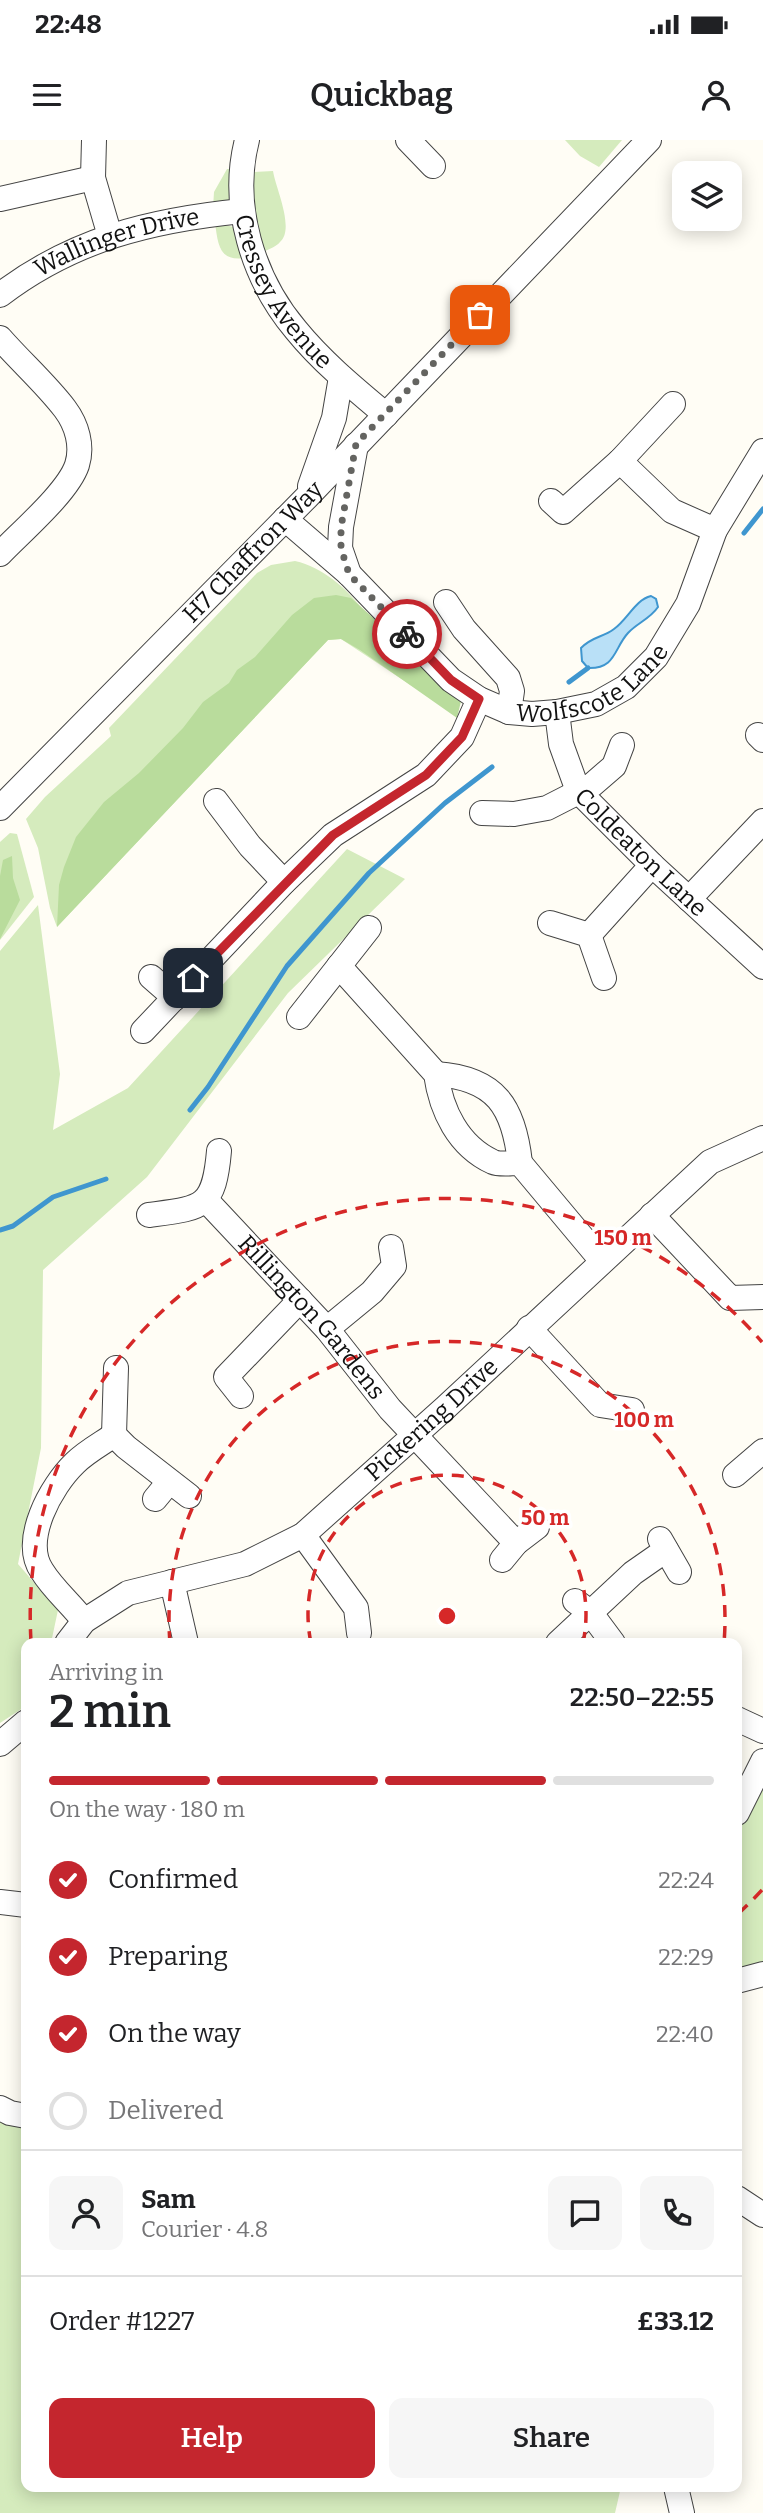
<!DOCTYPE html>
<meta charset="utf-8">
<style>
:root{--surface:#fff;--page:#f6f6f6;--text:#202124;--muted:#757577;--line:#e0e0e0;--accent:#c4262e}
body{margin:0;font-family:Bitter,serif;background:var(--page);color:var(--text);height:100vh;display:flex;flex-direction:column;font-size:26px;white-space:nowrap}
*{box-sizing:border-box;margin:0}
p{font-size:23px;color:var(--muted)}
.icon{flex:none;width:38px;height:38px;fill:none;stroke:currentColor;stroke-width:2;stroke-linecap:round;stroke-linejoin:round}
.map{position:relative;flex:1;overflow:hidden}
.panel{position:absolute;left:21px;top:1498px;width:721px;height:854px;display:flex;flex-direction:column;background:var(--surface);border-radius:14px;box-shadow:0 4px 18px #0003}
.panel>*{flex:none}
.controls{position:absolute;left:672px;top:21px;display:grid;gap:14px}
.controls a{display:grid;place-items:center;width:70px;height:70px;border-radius:14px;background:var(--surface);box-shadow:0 4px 18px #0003;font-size:35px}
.pin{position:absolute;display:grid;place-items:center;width:60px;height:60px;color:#fff;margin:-30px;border-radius:14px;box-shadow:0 4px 10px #0006}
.courier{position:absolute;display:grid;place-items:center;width:70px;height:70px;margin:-35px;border:5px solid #c4262e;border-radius:50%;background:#fff;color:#222;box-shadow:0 2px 9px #0007}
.summary em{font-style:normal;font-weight:600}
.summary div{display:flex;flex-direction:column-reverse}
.summary{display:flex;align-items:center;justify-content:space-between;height:119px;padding:0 28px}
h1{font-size:46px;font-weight:600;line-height:52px}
.bar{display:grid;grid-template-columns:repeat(4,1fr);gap:10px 7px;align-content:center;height:84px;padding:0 28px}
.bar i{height:9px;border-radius:5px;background:var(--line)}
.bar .current{background:var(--accent)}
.bar p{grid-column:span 4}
.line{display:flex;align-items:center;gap:18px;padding:0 28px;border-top:2px solid var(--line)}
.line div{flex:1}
.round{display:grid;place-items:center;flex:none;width:74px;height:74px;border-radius:14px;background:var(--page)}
ol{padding:0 28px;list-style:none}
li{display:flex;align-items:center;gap:21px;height:77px}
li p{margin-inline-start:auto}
li .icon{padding:7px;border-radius:50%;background:var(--accent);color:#fff;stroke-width:4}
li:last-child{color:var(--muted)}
li i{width:38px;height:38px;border:4px solid var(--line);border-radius:50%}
.action{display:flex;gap:14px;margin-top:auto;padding:14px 28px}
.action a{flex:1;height:80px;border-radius:14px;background:var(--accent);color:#fff;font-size:28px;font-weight:600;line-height:80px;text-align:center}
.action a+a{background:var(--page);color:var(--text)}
.status{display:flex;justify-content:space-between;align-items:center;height:49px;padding:0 35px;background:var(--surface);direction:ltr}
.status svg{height:19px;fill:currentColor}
header{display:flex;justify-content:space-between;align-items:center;height:91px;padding:0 28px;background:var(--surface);font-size:32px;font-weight:600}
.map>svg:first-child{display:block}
.green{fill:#d5ebbd}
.forest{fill:#b9dc9c}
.water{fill:#b9e0f7;stroke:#3f96cf;stroke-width:2}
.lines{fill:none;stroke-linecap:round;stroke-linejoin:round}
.stream{stroke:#3f96cf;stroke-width:5}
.minor-casing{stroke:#444;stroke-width:26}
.minor{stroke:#fff;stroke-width:24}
.done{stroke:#646461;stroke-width:7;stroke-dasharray:0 12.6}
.route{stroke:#c4262e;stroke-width:9}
.ring{fill:none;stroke:#d62828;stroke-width:3.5;stroke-dasharray:12 9}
.labels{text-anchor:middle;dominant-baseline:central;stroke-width:7;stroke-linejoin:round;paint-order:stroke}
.street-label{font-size:24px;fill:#111;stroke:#fff}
.centre{fill:#d62828;stroke:#fff;stroke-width:3.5}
.ring-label{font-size:21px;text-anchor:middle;font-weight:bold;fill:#d62828;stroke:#fff;stroke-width:7;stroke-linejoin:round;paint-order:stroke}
</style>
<div class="status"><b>22:48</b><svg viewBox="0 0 49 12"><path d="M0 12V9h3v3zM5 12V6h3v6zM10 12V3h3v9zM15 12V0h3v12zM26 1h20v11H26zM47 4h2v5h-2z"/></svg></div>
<header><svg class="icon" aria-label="menu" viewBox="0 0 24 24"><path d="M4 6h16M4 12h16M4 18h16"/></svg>Quickbag<svg class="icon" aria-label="person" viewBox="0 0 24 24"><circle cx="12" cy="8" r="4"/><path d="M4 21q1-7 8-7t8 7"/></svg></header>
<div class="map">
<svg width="763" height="2373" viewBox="0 0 763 2373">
<rect width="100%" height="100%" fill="#fffdf5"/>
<g class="green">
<path d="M565,0H622L599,27L580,16Z"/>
<path d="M227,29H236L232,59L213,68L214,52Z"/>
<path d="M273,31C276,49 295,89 280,102C277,106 270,109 265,111C254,83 253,62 253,32Z"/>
<path d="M215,83L234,87L245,118C219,122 218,104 215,83Z"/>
<path d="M295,421C351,434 385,500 412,546L341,499L328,500L57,787L50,768L38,708L26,679L45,657L111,596L109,588L257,433L271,425Z"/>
<path d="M10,693L17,694L34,757L0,800V702Z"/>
<path d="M347,709L405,739L288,853L147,1037L43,1130L41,1308L18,1424L58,1470L51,1503H26V1566L0,1583V811L38,765L60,934L53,990L128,948Z"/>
<path d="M763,1647V1828L737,1835V1691Z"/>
<path d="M0,1968L26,1982V2347H621L615,2373H0Z"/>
</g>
<g class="forest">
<path d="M336,455L351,458L462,557L457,578L360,510L341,499L328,500L57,787L59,745L64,727L76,697L104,662L139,633L183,588L203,562L229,543L237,530L255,517L292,475L314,458Z"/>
<path d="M12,716L13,738L20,760L0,799V736L3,720Z"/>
</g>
<path class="water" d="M651,456L656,459L658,467C650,479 637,483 628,493C614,508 616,529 588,528L582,521L581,508C593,496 602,498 614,489C628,479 635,460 651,456Z"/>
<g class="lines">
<g class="stream">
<path d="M744,393L763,369"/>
<path d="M569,542L588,528"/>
<path d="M190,970L208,947L287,826L369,733L445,663L492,627"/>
<path d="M0,1090L13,1086L53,1057L106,1039"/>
</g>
<defs>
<g id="minor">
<path id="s1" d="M247,0C230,66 253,139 296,190C322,222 355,249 386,275"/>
<path d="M408,0L433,26"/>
<path d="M93,38L94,0"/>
<path d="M0,59L93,38L110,96"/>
<path id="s2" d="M0,155C73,99 152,80 242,71"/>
<path d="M0,198C21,222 46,244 65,269C77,285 83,306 77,325C68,352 21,392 0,414"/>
<path d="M620,321L672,371L715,390"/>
<path d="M310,346L334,278L341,237"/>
<path d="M551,361L563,372L620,321L673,264"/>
<path id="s3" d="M285,379L349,434L451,540L479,559L509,572L532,574L557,572L596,564L626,547L656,517L688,464L715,390L763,311"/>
<path d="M349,434L340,408L341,387L356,305"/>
<path d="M446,462L464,489L508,538L512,551L509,572"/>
<path id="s4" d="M557,572L561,604L578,651L652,725L763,827"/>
<path d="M758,595L763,600"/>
<path d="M216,661L250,706L284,742"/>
<path id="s5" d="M0,668L307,357L649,0"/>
<path d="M482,673L514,674L547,668L592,645L614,626L622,605"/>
<path d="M689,759L763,681"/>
<path d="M550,783L589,795L604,838"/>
<path d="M589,795L652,725"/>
<path d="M339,826L436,934C441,970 458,1006 493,1022C500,1025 511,1023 520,1023L602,1121"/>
<path d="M151,837L175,858"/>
<path d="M299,877L369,788"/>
<path d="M143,891L284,742L333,695L426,635L462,597L479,559"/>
<path d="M436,934C496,938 514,967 520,1023"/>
<path id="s6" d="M206,1060L327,1189L390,1269L516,1403"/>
<path d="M149,1075C202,1068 214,1069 219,1011"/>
<path d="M652,1075L730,1158L763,1157"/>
<path d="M529,1188L600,1265L632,1270"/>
<path d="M327,1189L372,1152L394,1126L391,1107"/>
<path d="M241,1256L226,1237L300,1160"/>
<path d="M114,1295L116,1228"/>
<path d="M735,1335L763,1311"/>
<path d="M155,1359L169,1342"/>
<path d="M303,1395L356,1468L359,1493"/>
<path d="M660,1399L679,1432"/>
<path d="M502,1420L516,1403L537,1387"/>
<path d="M172,1442L186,1503"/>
<path d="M575,1461L590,1472L613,1503"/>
<path d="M84,1481C71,1464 53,1449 42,1431C21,1400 51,1346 75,1323C86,1312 101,1304 114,1295L126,1307L189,1356"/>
<path id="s7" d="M67,1503L84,1481L128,1453L245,1424L303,1395L445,1268L710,1022L763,998"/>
<path d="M558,1503L633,1433L666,1410"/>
<path d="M737,1579L763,1591"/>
<path d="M0,1604L26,1582"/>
<path d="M737,1673L763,1621"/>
<path d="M0,1762L26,1765"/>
<path d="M737,1841L763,1834"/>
<path d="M0,1968L10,1973L26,1976"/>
<path d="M737,2058L763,2075"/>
<path d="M676,2347L682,2373"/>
</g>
</defs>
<use href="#minor" class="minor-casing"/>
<use href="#minor" class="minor"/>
</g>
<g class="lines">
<path class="done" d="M407,494L349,434L341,408V387L356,304L480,175"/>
<path class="route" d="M193,838L333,695L426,635L462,597L479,559L451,540L407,494"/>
</g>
<g class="ring">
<path d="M311 1503A139 139 0 1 1 583 1503"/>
<path d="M170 1503A278 278 0 1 1 724 1503"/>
<path d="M762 1750A417 417 0 0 1 739 1773M31 1501A417 417 0 0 1 762 1202"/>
</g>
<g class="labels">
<g class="street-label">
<text stroke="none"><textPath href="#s2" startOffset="130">Wallinger Drive</textPath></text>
<text stroke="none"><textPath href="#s1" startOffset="163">Cressey Avenue</textPath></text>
<text stroke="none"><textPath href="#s5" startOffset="360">H7 Chaffron Way</textPath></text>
<text stroke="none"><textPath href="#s3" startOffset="390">Wolfscote Lane</textPath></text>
<text stroke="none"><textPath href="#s4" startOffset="170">Coldeaton Lane</textPath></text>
<text stroke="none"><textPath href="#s6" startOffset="158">Rillington Gardens</textPath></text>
<text stroke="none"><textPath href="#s7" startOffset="438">Pickering Drive</textPath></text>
</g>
</g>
<circle cx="447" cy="1476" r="10" class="centre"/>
<g class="ring-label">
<text x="623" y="1105">150 m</text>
<text x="644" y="1287">100 m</text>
<text x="545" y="1385">50 m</text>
</g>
</svg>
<div class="controls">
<a><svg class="icon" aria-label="layers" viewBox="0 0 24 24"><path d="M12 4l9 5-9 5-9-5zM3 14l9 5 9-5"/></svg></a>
</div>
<div class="pin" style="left:480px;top:175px;background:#ea580c"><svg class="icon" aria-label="bag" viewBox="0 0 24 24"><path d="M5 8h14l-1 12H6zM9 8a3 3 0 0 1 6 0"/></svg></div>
<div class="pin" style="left:193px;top:838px;background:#1f2937"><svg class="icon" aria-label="home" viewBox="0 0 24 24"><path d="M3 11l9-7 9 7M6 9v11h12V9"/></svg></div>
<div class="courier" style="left:407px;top:494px"><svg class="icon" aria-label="bike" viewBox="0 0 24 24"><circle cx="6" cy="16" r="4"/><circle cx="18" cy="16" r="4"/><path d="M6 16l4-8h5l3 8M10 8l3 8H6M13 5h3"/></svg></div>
<section class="panel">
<div class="summary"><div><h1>2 min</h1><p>Arriving in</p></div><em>22:50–22:55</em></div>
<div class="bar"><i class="current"></i><i class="current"></i><i class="current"></i><i></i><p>On the way · 180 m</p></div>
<ol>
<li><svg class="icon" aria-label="check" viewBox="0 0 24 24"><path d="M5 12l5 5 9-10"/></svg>Confirmed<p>22:24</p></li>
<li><svg class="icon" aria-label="check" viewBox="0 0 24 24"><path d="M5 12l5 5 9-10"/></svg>Preparing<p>22:29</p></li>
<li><svg class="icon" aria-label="check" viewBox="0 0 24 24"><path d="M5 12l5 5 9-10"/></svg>On the way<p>22:40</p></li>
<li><i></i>Delivered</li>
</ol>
<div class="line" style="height:126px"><a class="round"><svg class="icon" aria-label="person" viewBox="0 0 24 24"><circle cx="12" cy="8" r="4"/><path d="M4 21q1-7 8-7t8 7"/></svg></a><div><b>Sam</b><p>Courier · 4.8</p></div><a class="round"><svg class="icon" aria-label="chat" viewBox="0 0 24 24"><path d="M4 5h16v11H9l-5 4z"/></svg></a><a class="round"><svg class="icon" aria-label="phone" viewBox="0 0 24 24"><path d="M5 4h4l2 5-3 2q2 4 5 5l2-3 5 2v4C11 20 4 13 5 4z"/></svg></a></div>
<div class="line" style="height:91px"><div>Order #1227</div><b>£33.12</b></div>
<div class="action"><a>Help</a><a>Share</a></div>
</section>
</div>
